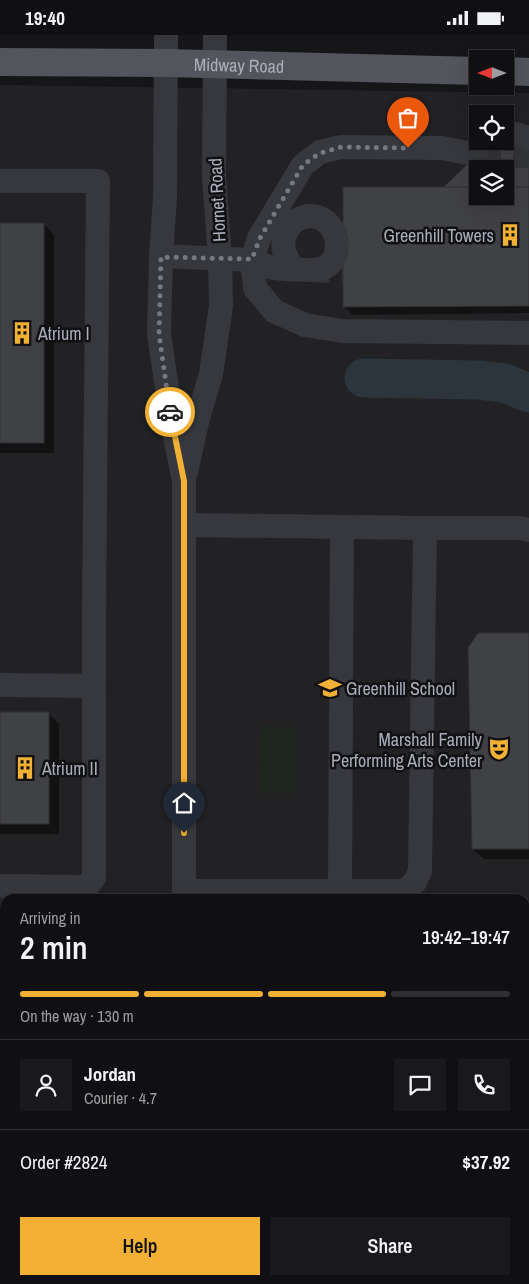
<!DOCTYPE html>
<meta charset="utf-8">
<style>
:root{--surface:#101012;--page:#19191b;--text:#f1f3f6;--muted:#9c9d9f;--line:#303032;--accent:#f2b134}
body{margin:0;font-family:"Archivo Narrow",sans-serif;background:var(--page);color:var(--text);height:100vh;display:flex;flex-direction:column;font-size:19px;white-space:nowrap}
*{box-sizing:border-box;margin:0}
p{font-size:16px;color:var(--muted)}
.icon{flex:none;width:28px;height:28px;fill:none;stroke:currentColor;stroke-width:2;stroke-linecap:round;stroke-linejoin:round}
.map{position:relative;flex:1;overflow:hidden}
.details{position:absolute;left:0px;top:859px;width:530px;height:391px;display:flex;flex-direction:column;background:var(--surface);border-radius:15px 15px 0 0;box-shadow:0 5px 20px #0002,0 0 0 1px var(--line)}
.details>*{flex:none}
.needle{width:32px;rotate:270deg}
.buttons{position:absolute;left:469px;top:15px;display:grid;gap:10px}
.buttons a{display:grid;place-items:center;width:45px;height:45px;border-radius:0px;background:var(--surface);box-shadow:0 5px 20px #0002,0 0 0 1px var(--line);font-size:25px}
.pin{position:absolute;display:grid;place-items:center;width:42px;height:42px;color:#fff;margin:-51px -21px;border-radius:50% 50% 50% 0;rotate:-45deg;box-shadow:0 0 5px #0007}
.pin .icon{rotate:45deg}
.courier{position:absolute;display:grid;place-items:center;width:50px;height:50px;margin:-25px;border:4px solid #f2b134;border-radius:50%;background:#fff;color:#222;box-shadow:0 1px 6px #0007}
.summary em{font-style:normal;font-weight:600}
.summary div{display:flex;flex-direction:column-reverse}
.summary{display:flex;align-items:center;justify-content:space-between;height:85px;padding:0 20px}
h1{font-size:32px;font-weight:600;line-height:38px}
.bar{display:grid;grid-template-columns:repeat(4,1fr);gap:8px 5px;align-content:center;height:60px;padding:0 20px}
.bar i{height:6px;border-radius:4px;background:var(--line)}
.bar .selected{background:var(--accent)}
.bar p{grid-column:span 4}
.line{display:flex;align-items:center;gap:12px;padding:0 20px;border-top:1px solid var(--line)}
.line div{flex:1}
.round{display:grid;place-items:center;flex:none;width:52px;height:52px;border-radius:0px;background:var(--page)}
.button{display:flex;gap:10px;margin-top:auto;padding:10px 20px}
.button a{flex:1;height:58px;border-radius:0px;background:var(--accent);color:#111;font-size:20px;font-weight:600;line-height:58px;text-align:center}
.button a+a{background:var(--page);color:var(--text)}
.status{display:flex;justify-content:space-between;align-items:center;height:35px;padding:0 25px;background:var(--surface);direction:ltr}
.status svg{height:14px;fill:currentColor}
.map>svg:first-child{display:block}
.built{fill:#222225;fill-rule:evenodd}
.green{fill:#1e261f}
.shadow{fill:#0007;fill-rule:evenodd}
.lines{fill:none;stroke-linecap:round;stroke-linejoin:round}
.river{stroke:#2c353c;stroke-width:39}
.building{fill:#404145;stroke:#303034;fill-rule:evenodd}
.minor-tunnel{stroke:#333438;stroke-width:24;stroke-dasharray:24 12;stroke-linecap:butt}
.minor{stroke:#37383d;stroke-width:24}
.major{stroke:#53555c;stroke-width:28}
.done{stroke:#757880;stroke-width:5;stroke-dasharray:0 9}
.route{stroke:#f2b134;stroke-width:6}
.labels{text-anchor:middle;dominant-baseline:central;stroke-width:5;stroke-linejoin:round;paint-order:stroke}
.street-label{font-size:18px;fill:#a8adb8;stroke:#111113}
.poi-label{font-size:18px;fill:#a8adb8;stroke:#111113;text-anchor:start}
</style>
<div class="status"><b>19:40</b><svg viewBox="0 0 49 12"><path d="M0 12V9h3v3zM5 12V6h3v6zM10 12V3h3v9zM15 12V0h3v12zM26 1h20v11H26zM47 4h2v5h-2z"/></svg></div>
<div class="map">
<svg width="529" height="1249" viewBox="0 0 529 1249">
<rect width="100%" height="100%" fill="#161618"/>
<path class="built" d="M0,50L529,58V1249H127V1245H525V864H5V876H0ZM478,79H505V106H478ZM478,134H505V161H478Z"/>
<path class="green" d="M259,691L296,692L295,758H258Z"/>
<g class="shadow">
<path d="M492,106L529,122V278L353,280L344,271L444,154ZM478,134H505V161H478Z"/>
<path d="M0,189H44L54,200V418H0Z"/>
<path d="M529,599V824H484L473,814Z"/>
<path d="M0,679H49L59,689V799H0Z"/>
<rect x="0" y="899" width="5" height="58"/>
<rect x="525" y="924" width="4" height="102"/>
<rect x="525" y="1068" width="4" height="135"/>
<rect x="337" y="1245" width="120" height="4"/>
</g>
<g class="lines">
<path class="river" d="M364,343L478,345L505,348L529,358"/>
</g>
<g class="building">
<path d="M505,96L529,121V240L444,152L491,106H505ZM478,134H505V161H478Z"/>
<path d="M343,152H478V161H505V152H529V271L343,272Z"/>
<rect x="0" y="188" width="44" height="220"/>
<path d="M478,598H529V814H472L468,613Z"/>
<rect x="0" y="677" width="49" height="112"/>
<rect x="0" y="898" width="5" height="53"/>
<rect x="525" y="923" width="4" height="95"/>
<path d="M529,1066V1195H525V1067Z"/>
<rect x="336" y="1245" width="113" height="4"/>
</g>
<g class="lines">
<g class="minor-tunnel">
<path d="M477,120L529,121"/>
<path d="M306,235L343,236"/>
</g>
<g class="minor">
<path d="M166,0L165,164L161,221L159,299L171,381L184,446V864"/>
<path d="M516,99L529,103"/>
<path d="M0,146H98L94,575V843L87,852L0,851"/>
<path d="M161,221L252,225L255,253L274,276L305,290L342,296L529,298"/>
<path d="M288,225C276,207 289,180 312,181C341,184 346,228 320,234C312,236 282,234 274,233C267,232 259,227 252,225L259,203L303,130L320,117L341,112L442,113L477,120"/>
<path d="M186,437L198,383L211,339L221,271L220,224L214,141L215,0"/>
<path d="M184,490L425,493L420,836L415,847L405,856H184"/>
<path d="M425,493H519L529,495"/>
<path d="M0,650L94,651"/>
<path d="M340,856L342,492"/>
<path d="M0,977H5"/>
<path d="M0,1038H5"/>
<path d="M0,1222L5,1224"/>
<path d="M21,1249L22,1245"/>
<path d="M183,1249V1245"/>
</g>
<g class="major">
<path id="s1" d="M0,27L167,28L478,36"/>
<path d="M505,36L529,37"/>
</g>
</g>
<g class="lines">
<path class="done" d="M170,377L159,299L161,222L252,224L260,203L303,130L320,118L341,112L408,113"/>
<path class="route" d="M170,377L184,446V798"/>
</g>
<defs>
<symbol id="building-bare" viewBox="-9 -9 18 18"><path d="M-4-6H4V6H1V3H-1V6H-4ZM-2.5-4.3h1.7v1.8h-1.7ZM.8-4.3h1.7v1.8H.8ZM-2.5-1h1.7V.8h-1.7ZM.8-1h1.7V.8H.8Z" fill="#f2b134" stroke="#111113" stroke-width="2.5" paint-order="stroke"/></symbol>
<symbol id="school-bare" viewBox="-9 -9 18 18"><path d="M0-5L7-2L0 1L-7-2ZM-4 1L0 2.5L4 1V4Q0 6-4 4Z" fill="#f2b134" stroke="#111113" stroke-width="2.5" paint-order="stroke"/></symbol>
<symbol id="theatre-bare" viewBox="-9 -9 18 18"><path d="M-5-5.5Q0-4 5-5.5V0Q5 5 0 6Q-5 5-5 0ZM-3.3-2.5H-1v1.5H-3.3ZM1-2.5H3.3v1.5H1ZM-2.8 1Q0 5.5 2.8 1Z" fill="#f2b134" stroke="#111113" stroke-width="2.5" paint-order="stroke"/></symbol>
</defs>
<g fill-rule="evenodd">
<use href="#building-bare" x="494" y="184" width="32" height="32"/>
<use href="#building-bare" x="6" y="282" width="32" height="32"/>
<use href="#school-bare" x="314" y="637" width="32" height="32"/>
<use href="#theatre-bare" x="483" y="698" width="32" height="32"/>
<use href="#building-bare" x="9" y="717" width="32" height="32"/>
</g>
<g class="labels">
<g class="street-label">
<text stroke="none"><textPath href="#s1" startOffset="239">Midway Road</textPath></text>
<text transform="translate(217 165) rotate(-93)">Hornet Road</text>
</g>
<g class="poi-label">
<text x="494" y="200" text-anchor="end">Greenhill Towers</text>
<text x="38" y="298">Atrium I</text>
<text x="346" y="653">Greenhill School</text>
<text x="482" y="704" text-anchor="end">Marshall Family<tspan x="482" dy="21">Performing Arts Center</tspan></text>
<text x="42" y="733">Atrium II</text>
</g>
</g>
</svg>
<div class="buttons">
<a><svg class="needle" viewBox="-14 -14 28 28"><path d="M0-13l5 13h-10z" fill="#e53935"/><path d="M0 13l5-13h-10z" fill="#9c9d9f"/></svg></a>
<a><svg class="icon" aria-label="locate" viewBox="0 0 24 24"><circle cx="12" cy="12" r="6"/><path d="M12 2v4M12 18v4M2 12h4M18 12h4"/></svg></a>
<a><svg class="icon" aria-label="layers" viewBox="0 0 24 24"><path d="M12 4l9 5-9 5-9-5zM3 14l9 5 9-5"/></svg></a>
</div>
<div class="pin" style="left:408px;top:113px;background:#ea580c"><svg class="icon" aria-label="bag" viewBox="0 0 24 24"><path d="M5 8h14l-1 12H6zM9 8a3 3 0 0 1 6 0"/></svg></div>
<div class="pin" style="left:184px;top:798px;background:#1f2937"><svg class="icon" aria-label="home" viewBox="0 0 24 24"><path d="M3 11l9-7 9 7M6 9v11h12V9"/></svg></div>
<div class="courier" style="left:170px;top:377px"><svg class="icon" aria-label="car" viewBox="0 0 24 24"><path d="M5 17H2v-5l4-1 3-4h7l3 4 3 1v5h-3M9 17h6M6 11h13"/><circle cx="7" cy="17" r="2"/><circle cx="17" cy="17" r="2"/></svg></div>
<section class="details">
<div class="summary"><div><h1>2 min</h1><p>Arriving in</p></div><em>19:42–19:47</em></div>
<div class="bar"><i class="selected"></i><i class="selected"></i><i class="selected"></i><i></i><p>On the way · 130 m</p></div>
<div class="line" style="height:90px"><a class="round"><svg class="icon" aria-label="person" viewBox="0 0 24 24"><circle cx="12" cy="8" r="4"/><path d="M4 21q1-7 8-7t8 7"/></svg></a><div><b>Jordan</b><p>Courier · 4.7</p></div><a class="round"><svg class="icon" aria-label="chat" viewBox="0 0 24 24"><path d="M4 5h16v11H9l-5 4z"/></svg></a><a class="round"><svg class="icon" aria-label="phone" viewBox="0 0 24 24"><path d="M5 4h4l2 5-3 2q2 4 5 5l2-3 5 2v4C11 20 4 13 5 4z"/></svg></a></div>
<div class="line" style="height:65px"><div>Order #2824</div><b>$37.92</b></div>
<div class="button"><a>Help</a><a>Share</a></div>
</section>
</div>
